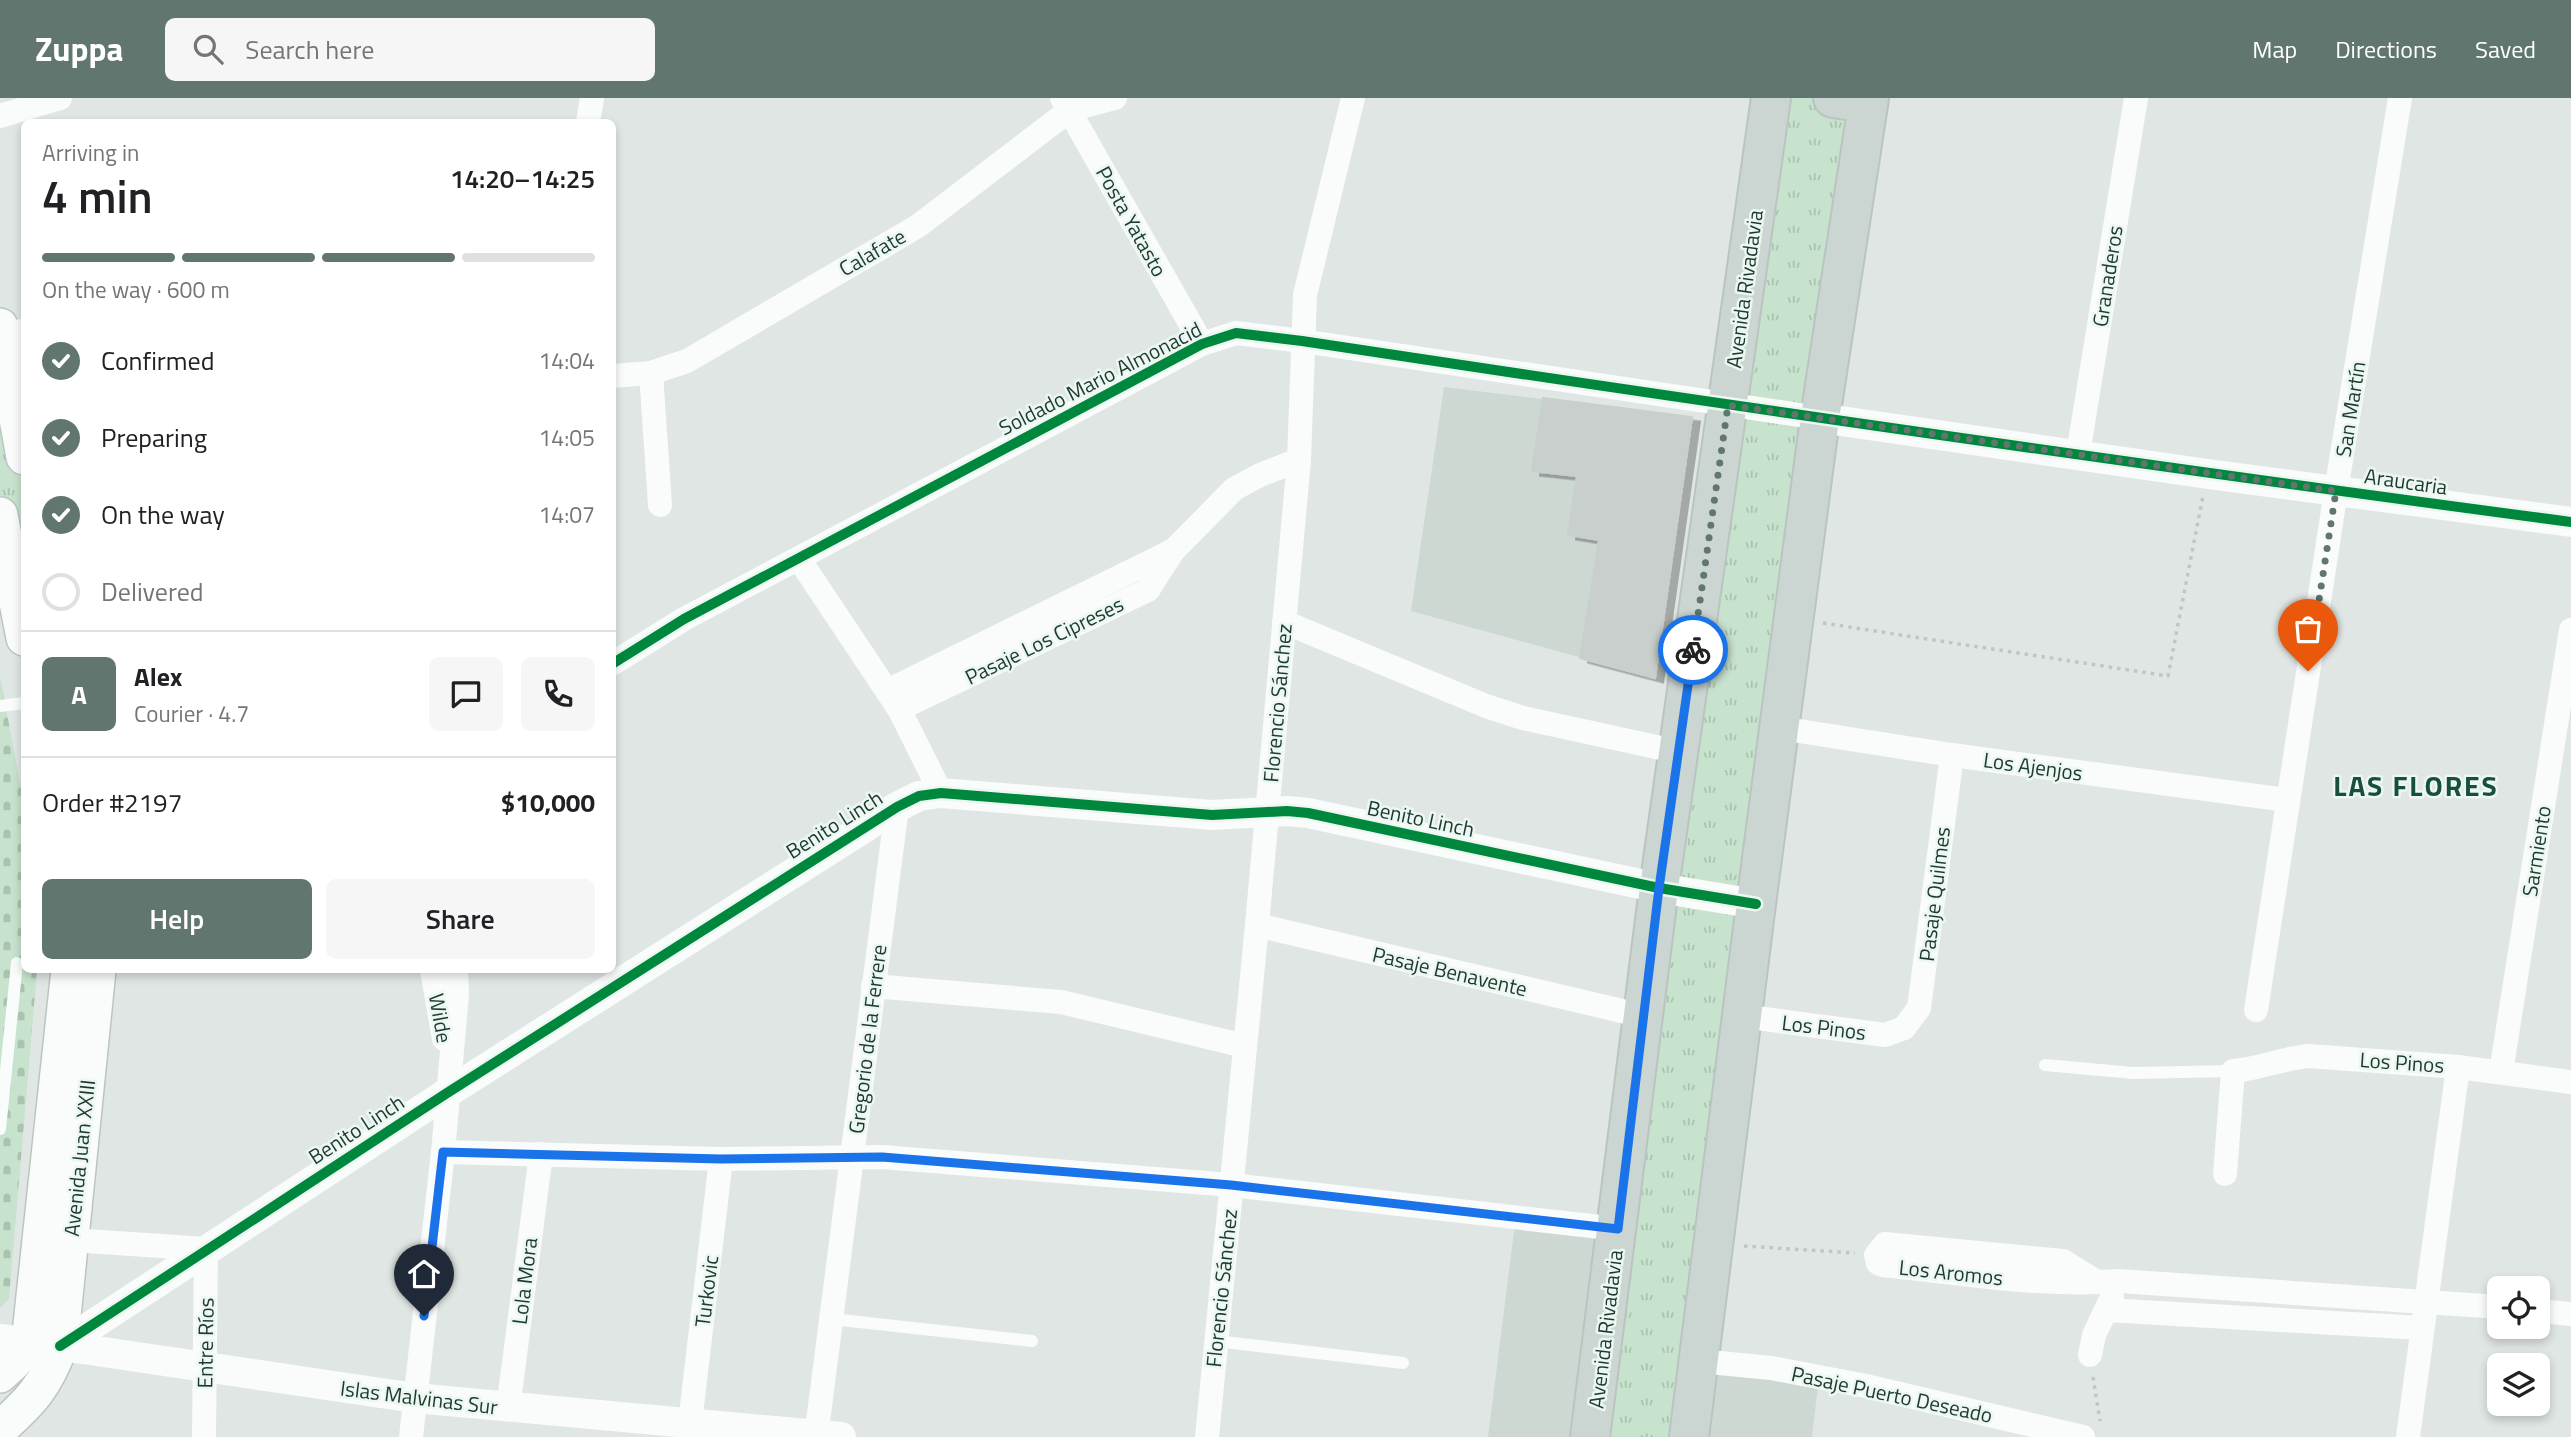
<!DOCTYPE html>
<meta charset="utf-8">
<style>
:root{--surface:#fff;--page:#f6f6f6;--text:#202124;--muted:#757577;--line:#e0e0e0;--accent:#61766f}
body{margin:0;font-family:"Titillium Web",sans-serif;background:var(--page);color:var(--text);height:100vh;display:flex;flex-direction:column;font-size:26px;white-space:nowrap}
*{box-sizing:border-box;margin:0}
p{font-size:23px;color:var(--muted)}
.icon{flex:none;width:38px;height:38px;fill:none;stroke:currentColor;stroke-width:2;stroke-linecap:round;stroke-linejoin:round}
.map{position:relative;flex:1;overflow:hidden}
.sheet{position:absolute;left:21px;top:21px;width:595px;height:854px;display:flex;flex-direction:column;background:var(--surface);border-radius:10px;box-shadow:0 4px 10px #0003}
.sheet>*{flex:none}
.tools{position:absolute;left:2487px;top:1178px;display:grid;gap:14px}
.tools a{display:grid;place-items:center;width:63px;height:63px;border-radius:10px;background:var(--surface);box-shadow:0 4px 10px #0003;font-size:35px}
.pin{position:absolute;display:grid;place-items:center;width:60px;height:60px;color:#fff;margin:-72px -30px;border-radius:50% 50% 50% 0;rotate:-45deg;box-shadow:0 0 7px #0007}
.pin .icon{rotate:45deg}
.courier{position:absolute;display:grid;place-items:center;width:70px;height:70px;margin:-35px;border:5px solid #1a73e8;border-radius:50%;background:#fff;color:#222;box-shadow:0 2px 9px #0007}
.overview em{font-style:normal;font-weight:600}
.overview div{display:flex;flex-direction:column-reverse}
.overview{display:flex;align-items:center;justify-content:space-between;height:119px;padding:0 21px}
h1{font-size:46px;font-weight:600;line-height:52px}
.bar{display:grid;grid-template-columns:repeat(4,1fr);gap:10px 7px;align-content:center;height:84px;padding:0 21px}
.bar i{height:9px;border-radius:5px;background:var(--line)}
.bar .on{background:var(--accent)}
.bar p{grid-column:span 4}
.line{display:flex;align-items:center;gap:18px;padding:0 21px;border-top:2px solid var(--line)}
.line div{flex:1}
.round{display:grid;place-items:center;flex:none;width:74px;height:74px;border-radius:10px;background:var(--page)}
ol{padding:0 21px;list-style:none}
li{display:flex;align-items:center;gap:21px;height:77px}
li p{margin-inline-start:auto}
li .icon{padding:7px;border-radius:50%;background:var(--accent);color:#fff;stroke-width:4}
li:last-child{color:var(--muted)}
li i{width:38px;height:38px;border:4px solid var(--line);border-radius:50%}
.action{display:flex;gap:14px;margin-top:auto;padding:14px 21px}
.action a{flex:1;height:80px;border-radius:10px;background:var(--accent);color:#fff;font-size:28px;font-weight:600;line-height:80px;text-align:center}
.action a+a{background:var(--page);color:var(--text)}
header{display:flex;align-items:center;gap:42px;box-sizing:border-box;height:98px;padding:0 35px;background:var(--accent);color:#fff}
header strong{font-size:33px}
nav{display:flex;gap:38px;margin-inline-start:auto;font-size:24px}
.search{width:490px;height:63px;background:var(--page);display:flex;align-items:center;gap:18px;box-sizing:border-box;padding:0 24px;border-radius:10px;color:var(--muted);font-size:26px}
.map>svg:first-child{display:block}
.built{fill:#cdd8d3}
.grass{fill:url(#grass-tufts)}
.cemetery{fill:url(#cemetery-stones)}
.building{fill:#c8cfcc;stroke:#c8cfcc;stroke-width:2;filter:url(#shadow)}
.lines{fill:none;stroke-linecap:round;stroke-linejoin:round}
.secondary-casing{stroke:#bbc6c1;stroke-width:38}
.primary-casing{stroke:#bac4c0;stroke-width:42}
.path{stroke:#bdc8c4;stroke-width:3.5;stroke-dasharray:3.5 5;stroke-linecap:butt}
.service{stroke:#fafbfb;stroke-width:12}
.minor{stroke:#fafbfb;stroke-width:24}
.tertiary{stroke:#fafbfb;stroke-width:30}
.secondary{stroke:#fafbfb;stroke-width:35}
.primary{stroke:#cbd5d1;stroke-width:38}
.cycleway-casing{stroke:#ecf7f1;stroke-width:15}
.cycleway{stroke:#00873e;stroke-width:10}
.done{stroke:#61766f;stroke-width:7;stroke-dasharray:0 12.6}
.route{stroke:#1a73e8;stroke-width:9}
.labels{text-anchor:middle;dominant-baseline:central;stroke-width:5;stroke-linejoin:round;paint-order:stroke}
.street-label{font-size:21px;fill:#1d3a30;stroke:#ecf7f1}
.district-label{font-size:28px;font-weight:bold;letter-spacing:2px;fill:#174e3c;stroke:#ecf7f1}
</style>
<header>
<strong>Zuppa</strong>
<div class="search"><svg class="icon" aria-label="search" viewBox="0 0 24 24"><circle cx="10" cy="10" r="6"/><path d="M15 15l6 6"/></svg>Search here</div>
<nav><a>Map</a><a>Directions</a><a>Saved</a></nav>
</header>
<div class="map">
<svg width="2571" height="1339" viewBox="0 0 2571 1339">
<defs>
<pattern id="grass-tufts" width="24" height="20" patternUnits="userSpaceOnUse" patternTransform="scale(1.75)"><rect width="24" height="20" fill="#c7e2cd"/><path d="M3 7l-1-3M5 7V3M7 7l1-3M15 17l-1-3M17 17v-4M19 17l1-3" fill="none" stroke="#aac3b0"/></pattern>
<pattern id="cemetery-stones" width="16" height="16" patternUnits="userSpaceOnUse" patternTransform="scale(1.75)"><rect width="16" height="16" fill="#c7e2cd"/><path d="M2 7V4a2 2 0 0 1 4 0v3zM10 15v-3a2 2 0 0 1 4 0v3z" fill="#aac3b0"/></pattern>
<filter id="shadow"><feDropShadow dx="8" dy="4.5" stdDeviation="0" flood-color="#0004"/></filter>
</defs>
<rect width="100%" height="100%" fill="#e0e6e3"/>
<g class="built">
<path d="M1444,289L1692,319L1655,580L1411,513Z"/>
<path d="M1516,1118L1618,1131L1590,1339H1488Z"/>
<path d="M1699,1263L1819,1279L1812,1339H1689Z"/>
</g>
<g class="grass">
<path d="M1771,0H1869L1689,1339H1590Z"/>
<path d="M0,228L24,359V540L0,417Z"/>
</g>
<path class="cemetery" d="M0,578L24,707V872H37L9,1201L0,1210Z"/>
<g class="building">
<path d="M1543,300L1692,319L1655,580L1580,560L1599,442L1568,437L1577,378L1532,373Z"/>
<path d="M1547,301L1643,313L1634,380L1538,366Z"/>
</g>
<g class="lines">
<defs>
<g id="secondary">
<path d="M0,228L24,359"/>
<path d="M0,417L24,540"/>
<path d="M0,1277L13,1265L29,1245L69,872"/>
<path d="M0,1331C31,1303 45,1289 60,1248L98,872"/>
</g>
<g id="primary">
<path d="M1833,0L1868,5"/>
<path d="M1590,1339L1659,790L1771,0"/>
<path d="M1689,1339L1756,806L1820,320L1869,0"/>
</g>
</defs>
<use href="#secondary" class="secondary-casing"/>
<use href="#primary" class="primary-casing"/>
<g class="path">
<path d="M1823,525L2168,578L2203,398"/>
<path d="M1744,1148L1855,1155"/>
<path d="M2093,1279L2100,1323"/>
</g>
<g class="service">
<path d="M0,608L24,605"/>
<path d="M2045,967L2133,975L2233,973"/>
<path d="M0,1031L17,865"/>
<path d="M832,1221L1032,1243"/>
<path d="M1216,1243L1403,1265"/>
</g>
<g class="minor">
<path d="M1062,0L1202,246"/>
<path d="M0,18L60,0"/>
<path d="M588,24L592,0"/>
<path d="M2,235L24,233"/>
<path d="M651,275L660,407"/>
<path d="M612,278L651,275L687,263L918,128L1070,12L1115,0"/>
<path d="M2078,356L2136,0"/>
<path d="M799,461L899,611L941,695"/>
<path d="M1284,524L1486,608L1523,620L1679,654"/>
<path d="M612,566L684,521L1202,246L1236,235L1302,243L1820,320"/>
<path d="M887,593L1172,453"/>
<path d="M899,611L1148,492L1173,453L1234,391L1260,377L1299,362"/>
<path d="M1780,630L1952,657L2287,702"/>
<path d="M1257,827L1643,918"/>
<path d="M432,872L444,941"/>
<path d="M873,888L1061,904L1245,948"/>
<path d="M2256,912L2336,393L2400,0"/>
<path d="M1742,918L1885,937L1904,930L1919,910L1952,657"/>
<path d="M2501,974L2571,532"/>
<path d="M443,1054L721,1061L882,1059L1231,1087L1618,1131"/>
<path d="M2225,1076L2233,973C2259,971 2283,960 2309,958L2458,969L2571,984"/>
<path d="M56,1141L206,1151L204,1339"/>
<path d="M2097,1184L2063,1163L1885,1146L1876,1157L1878,1165L1883,1167C1961,1175 2041,1189 2119,1183L2499,1209"/>
<path d="M2106,1212L2422,1230"/>
<path d="M2538,1213L2571,1216"/>
<path d="M2090,1257L2094,1237L2112,1199"/>
<path d="M1699,1263L1771,1270L1866,1288L2083,1339"/>
<path d="M508,1311L541,1056"/>
<path d="M690,1325L721,1061"/>
<path d="M411,1339L443,1054L457,897L456,872"/>
<path d="M816,1339L897,709"/>
<path d="M1207,1339L1257,827L1299,362L1305,197L1353,0"/>
<path d="M2408,1339L2458,969"/>
</g>
<g class="tertiary">
<path d="M1820,320L2208,376L2571,424"/>
<path d="M0,1241L83,1251L415,1300L841,1339"/>
<path d="M60,1248L447,995L897,709L919,698L941,695L1212,717L1287,713L1308,715L1659,790L1756,806"/>
</g>
<use href="#secondary" class="secondary"/>
<use href="#primary" class="primary"/>
<defs>
<g id="cycleway">
<path d="M612,566L684,521L1202,246L1236,235L1302,243C1725,307 2148,368 2571,424"/>
<path d="M60,1248L447,995L897,709L919,698L941,695L1212,717L1287,713L1308,715L1659,790L1756,806"/>
</g>
</defs>
<use href="#cycleway" class="cycleway-casing"/>
<use href="#cycleway" class="cycleway"/>
</g>
<g class="lines">
<path class="done" d="M1693,552L1728,307L2336,393L2308,573"/>
<path class="route" d="M424,1218L443,1054L721,1061L882,1059L1231,1087L1618,1131L1659,790L1693,552"/>
</g>
<g class="labels">
<g class="street-label">
<text transform="translate(1132 123) rotate(61)">Posta Yatasto</text>
<text transform="translate(872 154) rotate(-30)">Calafate</text>
<text transform="translate(2107 178) rotate(-81)">Granaderos</text>
<text transform="translate(1744 191) rotate(-82)">Avenida Rivadavia</text>
<text transform="translate(1100 280) rotate(-27)">Soldado Mario Almonacid</text>
<text transform="translate(2350 311) rotate(-81)">San Martín</text>
<text transform="translate(2406 383) rotate(8)">Araucaria</text>
<text transform="translate(1044 542) rotate(-26)">Pasaje Los Cipreses</text>
<text transform="translate(1277 605) rotate(-85)">Florencio Sánchez</text>
<text transform="translate(2033 668) rotate(8)">Los Ajenjos</text>
<text transform="translate(1421 720) rotate(12)">Benito Linch</text>
<text transform="translate(834 726) rotate(-32)">Benito Linch</text>
<text transform="translate(2536 753) rotate(-81)">Sarmiento</text>
<text transform="translate(1934 796) rotate(-83)">Pasaje Quilmes</text>
<text transform="translate(1450 873) rotate(13)">Pasaje Benavente</text>
<text transform="translate(441 920) rotate(80)">Wilde</text>
<text transform="translate(1824 929) rotate(7)">Los Pinos</text>
<text transform="translate(867 941) rotate(-83)">Gregorio de la Ferrere</text>
<text transform="translate(2402 964) rotate(4)">Los Pinos</text>
<text transform="translate(356 1031) rotate(-33)">Benito Linch</text>
<text transform="translate(79 1060) rotate(-84)">Avenida Juan XXIII</text>
<text transform="translate(1951 1174) rotate(6)">Los Aromos</text>
<text transform="translate(524 1183) rotate(-83)">Lola Mora</text>
<text transform="translate(1221 1190) rotate(-84)">Florencio Sánchez</text>
<text transform="translate(706 1193) rotate(-83)">Turkovic</text>
<text transform="translate(1605 1231) rotate(-83)">Avenida Rivadavia</text>
<text transform="translate(205 1245) rotate(-89)">Entre Ríos</text>
<text transform="translate(1892 1296) rotate(12)">Pasaje Puerto Deseado</text>
<text transform="translate(419 1299) rotate(7)">Islas Malvinas Sur</text>
</g>
<g class="district-label">
<text x="2416" y="687">LAS FLORES</text>
</g>
</g>
</svg>
<div class="tools">
<a><svg class="icon" aria-label="locate" viewBox="0 0 24 24"><circle cx="12" cy="12" r="6"/><path d="M12 2v4M12 18v4M2 12h4M18 12h4"/></svg></a>
<a><svg class="icon" aria-label="layers" viewBox="0 0 24 24"><path d="M12 4l9 5-9 5-9-5zM3 14l9 5 9-5"/></svg></a>
</div>
<div class="pin" style="left:2308px;top:573px;background:#ea580c"><svg class="icon" aria-label="bag" viewBox="0 0 24 24"><path d="M5 8h14l-1 12H6zM9 8a3 3 0 0 1 6 0"/></svg></div>
<div class="pin" style="left:424px;top:1218px;background:#1f2937"><svg class="icon" aria-label="home" viewBox="0 0 24 24"><path d="M3 11l9-7 9 7M6 9v11h12V9"/></svg></div>
<div class="courier" style="left:1693px;top:552px"><svg class="icon" aria-label="bike" viewBox="0 0 24 24"><circle cx="6" cy="16" r="4"/><circle cx="18" cy="16" r="4"/><path d="M6 16l4-8h5l3 8M10 8l3 8H6M13 5h3"/></svg></div>
<section class="sheet">
<div class="overview"><div><h1>4 min</h1><p>Arriving in</p></div><em>14:20–14:25</em></div>
<div class="bar"><i class="on"></i><i class="on"></i><i class="on"></i><i></i><p>On the way · 600 m</p></div>
<ol>
<li><svg class="icon" aria-label="check" viewBox="0 0 24 24"><path d="M5 12l5 5 9-10"/></svg>Confirmed<p>14:04</p></li>
<li><svg class="icon" aria-label="check" viewBox="0 0 24 24"><path d="M5 12l5 5 9-10"/></svg>Preparing<p>14:05</p></li>
<li><svg class="icon" aria-label="check" viewBox="0 0 24 24"><path d="M5 12l5 5 9-10"/></svg>On the way<p>14:07</p></li>
<li><i></i>Delivered</li>
</ol>
<div class="line" style="height:126px"><b class="round" style="background:var(--accent);color:#fff">A</b><div><b>Alex</b><p>Courier · 4.7</p></div><a class="round"><svg class="icon" aria-label="chat" viewBox="0 0 24 24"><path d="M4 5h16v11H9l-5 4z"/></svg></a><a class="round"><svg class="icon" aria-label="phone" viewBox="0 0 24 24"><path d="M5 4h4l2 5-3 2q2 4 5 5l2-3 5 2v4C11 20 4 13 5 4z"/></svg></a></div>
<div class="line" style="height:91px"><div>Order #2197</div><b>$10,000</b></div>
<div class="action"><a>Help</a><a>Share</a></div>
</section>
</div>
